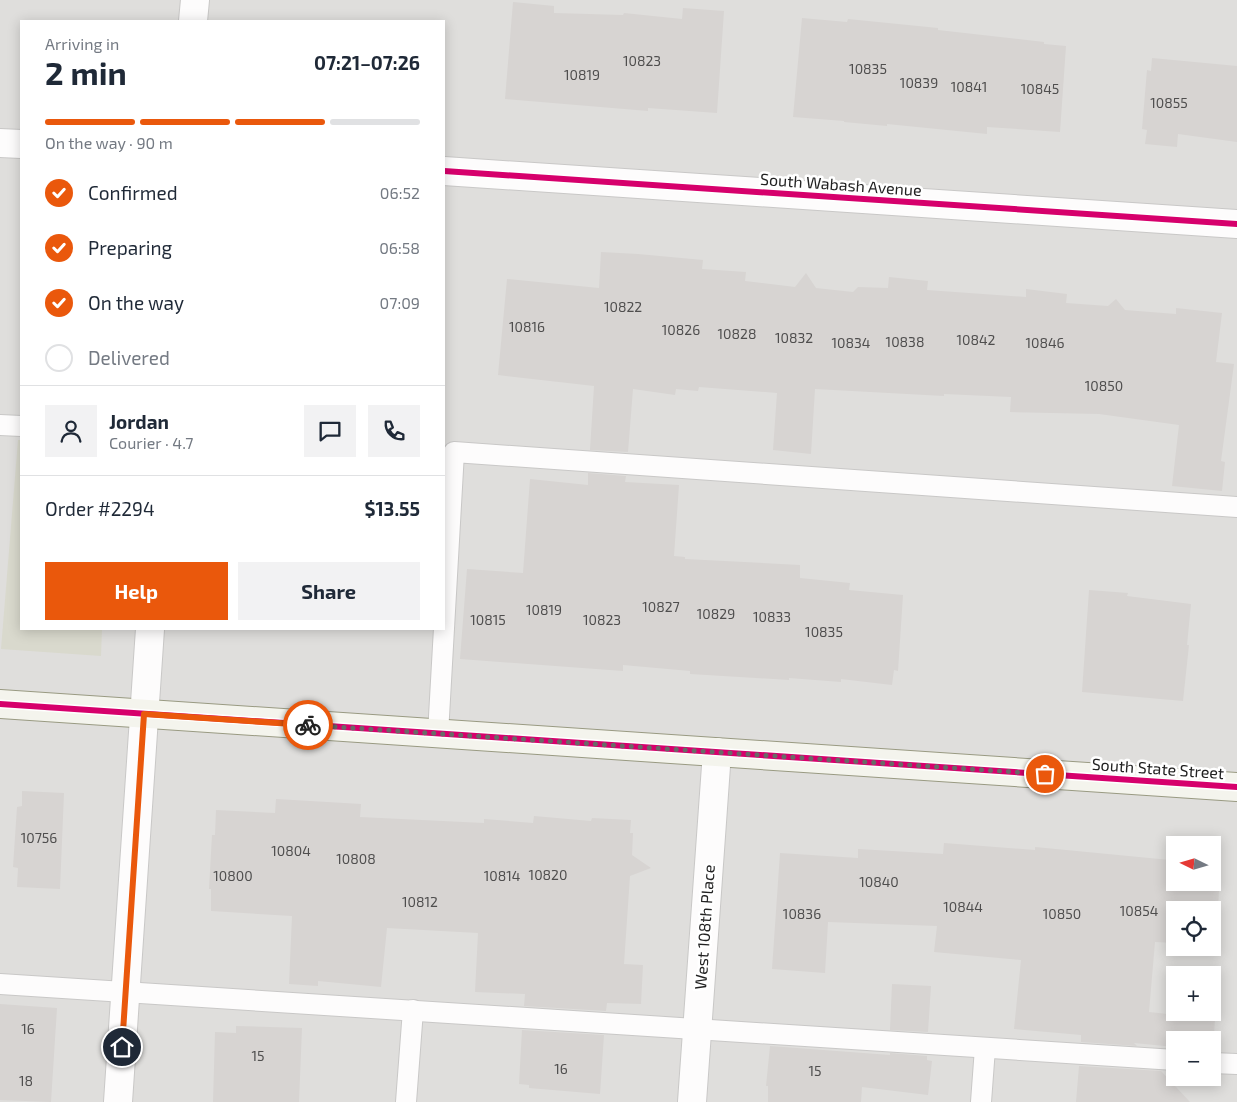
<!DOCTYPE html>
<meta charset="utf-8">
<style>
:root{--surface:#fff;--page:#f2f2f3;--text:#1f2937;--muted:#747a83;--line:#e0e1e3;--accent:#ea580c}
body{margin:0;font-family:"Exo 2",sans-serif;background:var(--page);color:var(--text);height:100vh;display:flex;flex-direction:column;font-size:19px;white-space:nowrap}
*{box-sizing:border-box;margin:0}
p{font-size:16px;color:var(--muted)}
.icon{flex:none;width:28px;height:28px;fill:none;stroke:currentColor;stroke-width:2;stroke-linecap:round;stroke-linejoin:round}
.map{position:relative;flex:1;overflow:hidden}
.panel{position:absolute;left:20px;top:20px;width:425px;height:610px;display:flex;flex-direction:column;background:var(--surface);border-radius:0px;box-shadow:0 2px 12px #0003}
.panel>*{flex:none}
.needle{width:32px;rotate:275deg}
.tools{position:absolute;left:1166px;top:836px;display:grid;gap:10px}
.tools a{display:grid;place-items:center;width:55px;height:55px;border-radius:0px;background:var(--surface);box-shadow:0 2px 12px #0003;font-size:25px}
.pin{position:absolute;display:grid;place-items:center;width:42px;height:42px;color:#fff;margin:-21px;border:2px solid #fff;border-radius:50%;box-shadow:0 1px 5px #0007}
.courier{position:absolute;display:grid;place-items:center;width:50px;height:50px;margin:-25px;border:4px solid #ea580c;border-radius:50%;background:#fff;color:#222;box-shadow:0 1px 6px #0007}
.summary em{font-style:normal;font-weight:700}
.summary div{display:flex;flex-direction:column-reverse}
.summary{display:flex;align-items:center;justify-content:space-between;height:85px;padding:0 25px}
h1{font-size:32px;font-weight:700;line-height:38px}
.bar{display:grid;grid-template-columns:repeat(4,1fr);gap:8px 5px;align-content:center;height:60px;padding:0 25px}
.bar i{height:6px;border-radius:4px;background:var(--line)}
.bar .selected{background:var(--accent)}
.bar p{grid-column:span 4}
.line{display:flex;align-items:center;gap:12px;padding:0 25px;border-top:1px solid var(--line)}
.line div{flex:1}
.round{display:grid;place-items:center;flex:none;width:52px;height:52px;border-radius:0px;background:var(--page)}
ol{padding:0 25px;list-style:none}
li{display:flex;align-items:center;gap:15px;height:55px}
li p{margin-inline-start:auto}
li .icon{padding:5px;border-radius:50%;background:var(--accent);color:#fff;stroke-width:4}
li:last-child{color:var(--muted)}
li i{width:28px;height:28px;border:2px solid var(--line);border-radius:50%}
.button{display:flex;gap:10px;margin-top:auto;padding:10px 25px}
.button a{flex:1;height:58px;border-radius:0px;background:var(--accent);color:#fff;font-size:20px;font-weight:700;line-height:58px;text-align:center}
.button a+a{background:var(--page);color:var(--text)}
.map>svg:first-child{display:block}
.residential{fill:#dfdedc;fill-rule:evenodd}
.construction{fill:#d9d9cd}
.building{fill:#d7d4d2}
.lines{fill:none;stroke-linecap:round;stroke-linejoin:round}
.lane-casing{stroke:#c9c8c7;stroke-width:22}
.street-casing{stroke:#c9c8c7;stroke-width:30}
.secondary-casing{stroke:#999a82;stroke-width:30}
.lane{stroke:#fdfcfc;stroke-width:20}
.street{stroke:#fdfcfc;stroke-width:28}
.secondary{stroke:#f4f4ed;stroke-width:28}
.cycleway-casing{stroke:#fff;stroke-width:9}
.cycleway{stroke:#d6006c;stroke-width:6}
.done{stroke:#6a6968;stroke-width:5;stroke-dasharray:0 9}
.route{stroke:#ea580c;stroke-width:6}
.labels{text-anchor:middle;dominant-baseline:central;stroke-width:5;stroke-linejoin:round;paint-order:stroke}
.number-label{font-size:14px;fill:#4f4e4e}
.street-label{font-size:16px;fill:#222;stroke:#fff}
</style>
<div class="map">
<svg width="1237" height="1102" viewBox="0 0 1237 1102">
<rect width="100%" height="100%" fill="#f0eeeb"/>
<path class="residential" d="M0,0H1237V1102H0ZM21,21H444V629H21ZM1175,845H1212V882H1175ZM1175,910H1212V948H1175ZM1175,975H1212V1012H1175ZM1175,1040H1212V1078H1175Z"/>
<path class="construction" d="M18,440H21V629H102L101,656L1,649Z"/>
<g class="building">
<path d="M513,2L554,6V13L623,15L624,13L682,19L683,8L724,11L717,113L648,108V111L505,99Z"/>
<path d="M802,18L847,22L848,19L938,28V30L1044,42V44L1066,46L1060,132L987,127V134L887,124V126L844,122V121L793,117Z"/>
<path d="M1152,58L1237,66V142L1178,134L1177,147L1145,144L1147,130L1142,129L1147,70L1151,71Z"/>
<path d="M601,252L638,254L703,260L702,269L746,272L745,281L795,287L806,273L816,288L853,292L858,287L888,288L889,277L928,281L927,290L1026,297V289L1067,294L1066,303L1108,306L1116,299L1125,310L1176,314V308L1222,313L1216,362L1234,364L1221,461L1225,462L1222,491L1172,486L1179,425L1099,414L1010,412L1011,397L944,394V396L815,389L811,454L773,450L777,393L699,387L698,391L676,389L675,395L633,389L628,452L590,450L594,386L498,375L507,279L599,288Z"/>
<path d="M588,473L626,476L625,482L679,485L674,556L685,557V559L800,565V578L850,583L849,590L903,595L898,671L894,670L892,685L841,679V682L789,678V680L690,674V671L623,665V671L460,659L467,569L523,573L530,479L588,485Z"/>
<path d="M1089,590L1128,593L1127,596L1191,604L1187,645H1189L1183,701L1082,692Z"/>
<path d="M22,791L64,793L60,889L17,887L18,868L13,867L17,807L22,806Z"/>
<path d="M276,799L361,804L360,817L484,823V819L533,823L534,816L591,821L592,818L631,820L630,833H633L632,855L651,868L630,876L624,964L643,965L641,1004L607,1003L606,1011L524,1006L525,994L475,992L478,933L387,928L381,987L318,981V986L289,984L292,916L211,911V889H209L212,835H215L216,810L275,813Z"/>
<path d="M944,843L1035,850V847L1170,860L1171,851L1175,852V882H1212V854H1221L1216,945H1212V910H1175V943L1155,942L1149,1012L1215,1019L1213,1051L1212,1040H1175V1047L1134,1043L1137,1046L1081,1042V1035L1014,1029L1021,960L934,952L937,926L828,922L825,973L772,969L780,853L858,858V849L943,854Z"/>
<path d="M892,984L931,986L928,1032L890,1030Z"/>
<path d="M0,1004L57,1008L51,1102L0,1100Z"/>
<path d="M236,1026L302,1028L299,1102H213L215,1032L236,1033Z"/>
<path d="M522,1030L604,1035L600,1094L529,1088V1085L519,1084Z"/>
<path d="M770,1046L890,1055V1053L927,1056V1060L932,1061L928,1095L862,1087L861,1102H768V1086H766Z"/>
<path d="M1079,1066L1161,1071L1190,1102H1076Z"/>
</g>
<g class="lines">
<defs>
<g id="lane">
<path d="M0,425L21,426"/>
<path d="M438,734L454,452L1237,507"/>
<path d="M0,984L1175,1060"/>
<path d="M1212,1063L1237,1064"/>
<path d="M406,1102L413,1010"/>
<path d="M981,1102L985,1048"/>
</g>
<g id="street">
<path d="M193,21L195,0"/>
<path d="M0,143L21,144"/>
<path d="M444,171L1237,224"/>
<path d="M118,1102L150,629"/>
<path d="M692,1102L717,752"/>
</g>
<path id="secondary" d="M0,704L1237,787"/>
</defs>
<use href="#lane" class="lane-casing"/>
<use href="#street" class="street-casing"/>
<use href="#secondary" class="secondary-casing"/>
<use href="#lane" class="lane"/>
<use href="#street" class="street"/>
<use href="#secondary" class="secondary"/>
<defs>
<g id="cycleway">
<path d="M444,171L1237,224"/>
<path d="M0,704L1237,787"/>
</g>
</defs>
<use href="#cycleway" class="cycleway-casing"/>
<use href="#cycleway" class="cycleway"/>
</g>
<g class="lines">
<path class="done" d="M308,725L1045,774"/>
<path class="route" d="M122,1047L144,714L308,725"/>
</g>
<g class="labels">
<g class="number-label">
<text x="642" y="60">10823</text>
<text x="868" y="68">10835</text>
<text x="582" y="74">10819</text>
<text x="919" y="82">10839</text>
<text x="969" y="86">10841</text>
<text x="1040" y="88">10845</text>
<text x="1169" y="102">10855</text>
<text x="623" y="306">10822</text>
<text x="527" y="326">10816</text>
<text x="681" y="329">10826</text>
<text x="737" y="333">10828</text>
<text x="794" y="337">10832</text>
<text x="976" y="339">10842</text>
<text x="905" y="341">10838</text>
<text x="851" y="342">10834</text>
<text x="1045" y="342">10846</text>
<text x="1104" y="385">10850</text>
<text x="661" y="606">10827</text>
<text x="544" y="609">10819</text>
<text x="716" y="613">10829</text>
<text x="772" y="616">10833</text>
<text x="488" y="619">10815</text>
<text x="602" y="619">10823</text>
<text x="824" y="631">10835</text>
<text x="39" y="837">10756</text>
<text x="291" y="850">10804</text>
<text x="356" y="858">10808</text>
<text x="548" y="874">10820</text>
<text x="233" y="875">10800</text>
<text x="502" y="875">10814</text>
<text x="879" y="881">10840</text>
<text x="420" y="901">10812</text>
<text x="963" y="906">10844</text>
<text x="1139" y="910">10854</text>
<text x="802" y="913">10836</text>
<text x="1062" y="913">10850</text>
<text x="28" y="1028">16</text>
<text x="258" y="1055">15</text>
<text x="561" y="1068">16</text>
<text x="815" y="1070">15</text>
<text x="26" y="1080">18</text>
</g>
<g class="street-label">
<text transform="translate(841 184) rotate(4)">South Wabash Avenue</text>
<text transform="translate(1158 768) rotate(4)">South State Street</text>
<text transform="translate(704 927) rotate(-86)">West 108th Place</text>
</g>
</g>
</svg>
<div class="tools">
<a><svg class="needle" viewBox="-14 -14 28 28"><path d="M0-13l5 13h-10z" fill="#e53935"/><path d="M0 13l5-13h-10z" fill="#747a83"/></svg></a>
<a><svg class="icon" aria-label="locate" viewBox="0 0 24 24"><circle cx="12" cy="12" r="6"/><path d="M12 2v4M12 18v4M2 12h4M18 12h4"/></svg></a>
<a>+</a>
<a>−</a>
</div>
<div class="pin" style="left:1045px;top:774px;background:#ea580c"><svg class="icon" aria-label="bag" viewBox="0 0 24 24"><path d="M5 8h14l-1 12H6zM9 8a3 3 0 0 1 6 0"/></svg></div>
<div class="pin" style="left:122px;top:1047px;background:#1f2937"><svg class="icon" aria-label="home" viewBox="0 0 24 24"><path d="M3 11l9-7 9 7M6 9v11h12V9"/></svg></div>
<div class="courier" style="left:308px;top:725px"><svg class="icon" aria-label="bike" viewBox="0 0 24 24"><circle cx="6" cy="16" r="4"/><circle cx="18" cy="16" r="4"/><path d="M6 16l4-8h5l3 8M10 8l3 8H6M13 5h3"/></svg></div>
<section class="panel">
<div class="summary"><div><h1>2 min</h1><p>Arriving in</p></div><em>07:21–07:26</em></div>
<div class="bar"><i class="selected"></i><i class="selected"></i><i class="selected"></i><i></i><p>On the way · 90 m</p></div>
<ol>
<li><svg class="icon" aria-label="check" viewBox="0 0 24 24"><path d="M5 12l5 5 9-10"/></svg>Confirmed<p>06:52</p></li>
<li><svg class="icon" aria-label="check" viewBox="0 0 24 24"><path d="M5 12l5 5 9-10"/></svg>Preparing<p>06:58</p></li>
<li><svg class="icon" aria-label="check" viewBox="0 0 24 24"><path d="M5 12l5 5 9-10"/></svg>On the way<p>07:09</p></li>
<li><i></i>Delivered</li>
</ol>
<div class="line" style="height:90px"><a class="round"><svg class="icon" aria-label="person" viewBox="0 0 24 24"><circle cx="12" cy="8" r="4"/><path d="M4 21q1-7 8-7t8 7"/></svg></a><div><b>Jordan</b><p>Courier · 4.7</p></div><a class="round"><svg class="icon" aria-label="chat" viewBox="0 0 24 24"><path d="M4 5h16v11H9l-5 4z"/></svg></a><a class="round"><svg class="icon" aria-label="phone" viewBox="0 0 24 24"><path d="M5 4h4l2 5-3 2q2 4 5 5l2-3 5 2v4C11 20 4 13 5 4z"/></svg></a></div>
<div class="line" style="height:65px"><div>Order #2294</div><b>$13.55</b></div>
<div class="button"><a>Help</a><a>Share</a></div>
</section>
</div>
